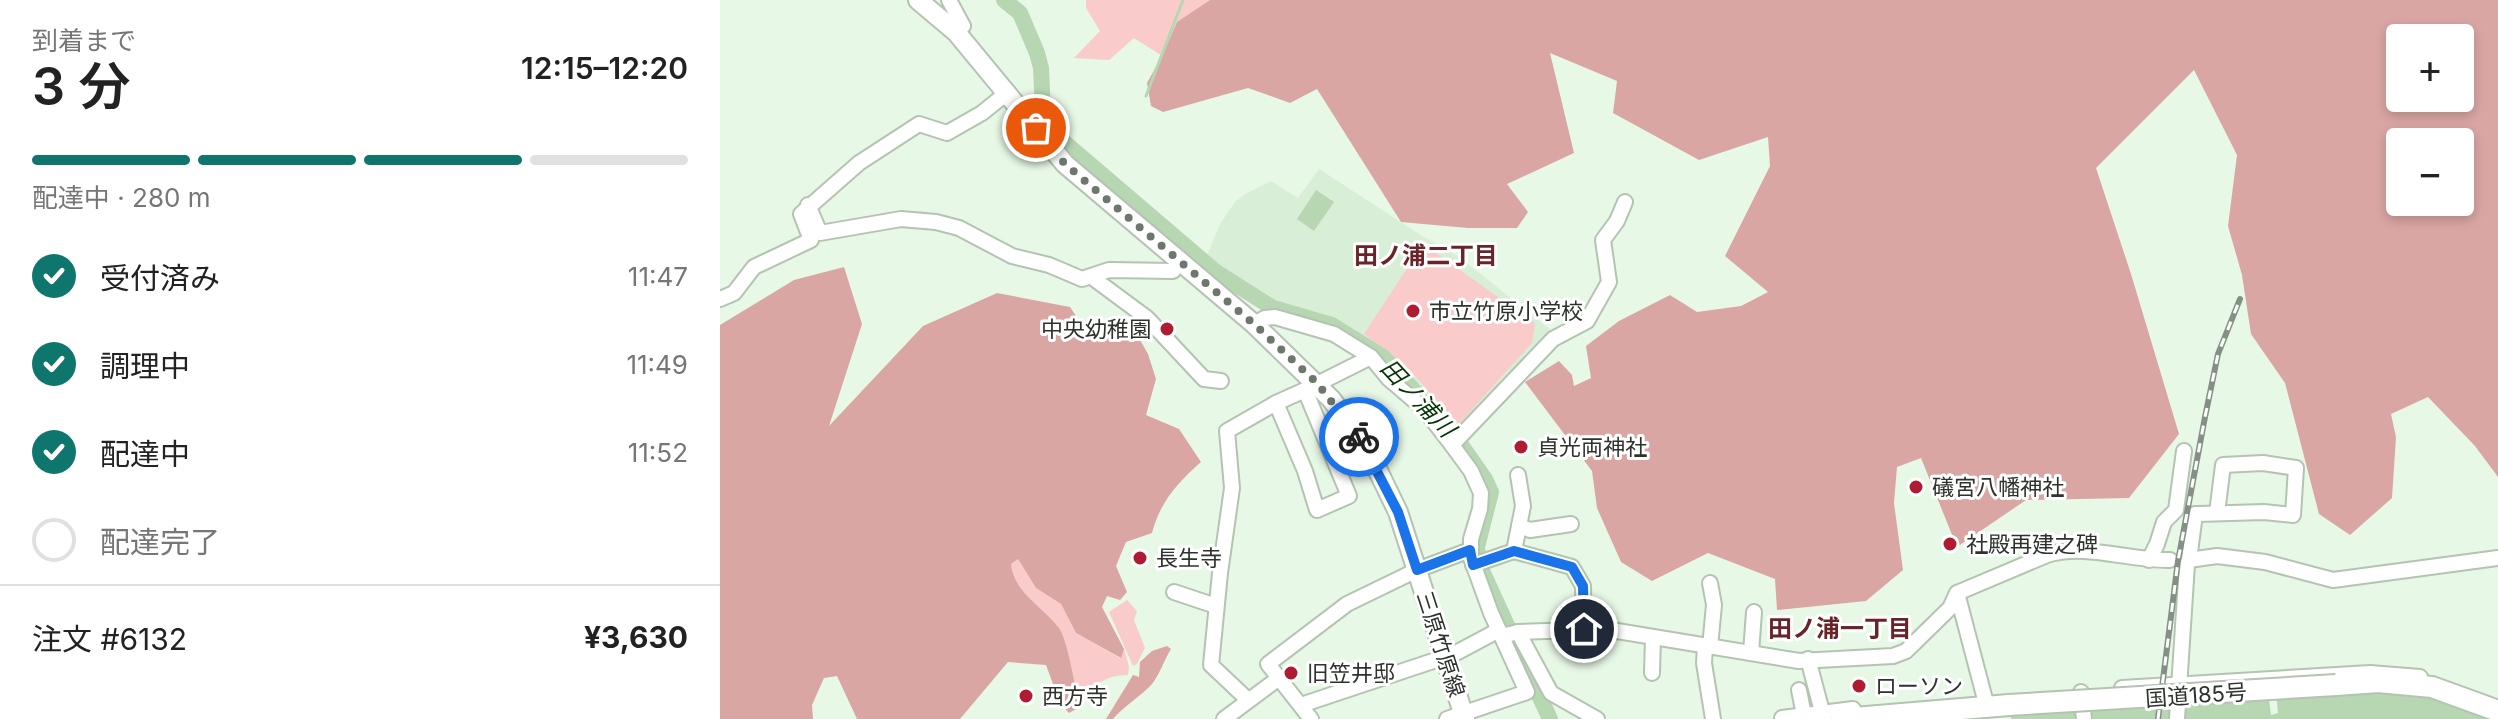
<!DOCTYPE html>
<html lang="ja">
<meta charset="utf-8">
<style>
:root{--surface:#fff;--page:#f2f2f2;--text:#222;--muted:#767676;--line:#e0e0e0;--accent:#0f766e}
body{margin:0;font-family:Inter,"Noto Sans JP",sans-serif;background:var(--page);color:var(--text);height:100vh;display:flex;flex-direction:column;font-size:30px;white-space:nowrap}
*{box-sizing:border-box;margin:0}
p{font-size:26px;color:var(--muted)}
.icon{flex:none;width:44px;height:44px;fill:none;stroke:currentColor;stroke-width:2;stroke-linecap:round;stroke-linejoin:round}
.map{position:relative;flex:1;overflow:hidden}
.panel{display:flex;flex-direction:column;background:var(--surface);width:720px}
.panel>*{flex:none}
.controls{position:absolute;left:1666px;top:24px;display:grid;gap:16px}
.controls a{display:grid;place-items:center;width:88px;height:88px;border-radius:8px;background:var(--surface);box-shadow:0 4px 12px #0003;font-size:40px}
.pin{position:absolute;display:grid;place-items:center;width:68px;height:68px;color:#fff;margin:-34px;border:4px solid #fff;border-radius:50%;box-shadow:0 2px 8px #0007}
.courier{position:absolute;display:grid;place-items:center;width:80px;height:80px;margin:-40px;border:6px solid #1a73e8;border-radius:50%;background:#fff;color:#222;box-shadow:0 2px 10px #0007}
.overview em{font-style:normal;font-weight:600}
.overview div{display:flex;flex-direction:column-reverse}
.overview{display:flex;align-items:center;justify-content:space-between;height:136px;padding:0 32px}
h1{font-size:52px;font-weight:600;line-height:60px}
.bar{display:grid;grid-template-columns:repeat(4,1fr);gap:12px 8px;align-content:center;height:96px;padding:0 32px}
.bar i{height:10px;border-radius:6px;background:var(--line)}
.bar .selected{background:var(--accent)}
.bar p{grid-column:span 4}
.line{display:flex;align-items:center;gap:20px;padding:0 32px;border-top:2px solid var(--line)}
.line div{flex:1}
ol{padding:0 32px;list-style:none}
li{display:flex;align-items:center;gap:24px;height:88px}
li p{margin-inline-start:auto}
li .icon{padding:8px;border-radius:50%;background:var(--accent);color:#fff;stroke-width:4}
li:last-child{color:var(--muted)}
li i{width:44px;height:44px;border:4px solid var(--line);border-radius:50%}
main{display:flex;flex:1;min-height:0}
.map>svg:first-child{display:block}
.built{fill:#d9eed7}
.green{fill:#f9cbca}
.forest{fill:#d9a6a4;fill-rule:evenodd}
.water{fill:#b6d7b2}
.lines{fill:none;stroke-linecap:round;stroke-linejoin:round}
.stream{stroke:#b6d7b2;stroke-width:3}
.river{stroke:#b6d7b2;stroke-width:16}
.minor-casing{stroke:#b4c3b2;stroke-width:18}
.major-casing{stroke:#b4c3b2;stroke-width:22}
.highway-casing{stroke:#b4c3b2;stroke-width:24}
.minor{stroke:#fff;stroke-width:14}
.major{stroke:#fff;stroke-width:18}
.highway{stroke:#fff;stroke-width:20}
.rail-casing{stroke:#859084;stroke-width:6}
.rail{stroke:#fff;stroke-width:3;stroke-dasharray:9;stroke-linecap:butt}
.highway-bridge-casing{stroke:#b4c3b2;stroke-width:24;stroke-linecap:butt}
.highway-bridge{stroke:#fff;stroke-width:20}
.done{stroke:#6e776d;stroke-width:8;stroke-dasharray:0 14.4}
.route{stroke:#1a73e8;stroke-width:10}
.poi-dot{fill:#af1c32;stroke:#fff;stroke-width:3}
.labels{text-anchor:middle;dominant-baseline:central;stroke-width:6;stroke-linejoin:round;paint-order:stroke}
.poi-label{font-size:22px;fill:#2c322c;stroke:#fff;text-anchor:start}
.street-label{font-size:22px;fill:#2c322c;stroke:#fff}
.neighbourhood-label{font-size:24px;font-weight:bold;fill:#6a2428;stroke:#fff}
.water-label{font-size:24px;font-style:italic;fill:#053403;stroke:#fff}
</style>
<main>
<section class="panel">
<div class="overview"><div><h1>3 分</h1><p>到着まで</p></div><em>12:15–12:20</em></div>
<div class="bar"><i class="selected"></i><i class="selected"></i><i class="selected"></i><i></i><p>配達中 · 280 m</p></div>
<ol>
<li><svg class="icon" aria-label="check" viewBox="0 0 24 24"><path d="M5 12l5 5 9-10"/></svg>受付済み<p>11:47</p></li>
<li><svg class="icon" aria-label="check" viewBox="0 0 24 24"><path d="M5 12l5 5 9-10"/></svg>調理中<p>11:49</p></li>
<li><svg class="icon" aria-label="check" viewBox="0 0 24 24"><path d="M5 12l5 5 9-10"/></svg>配達中<p>11:52</p></li>
<li><i></i>配達完了</li>
</ol>
<div class="line" style="height:104px"><div>注文 #6132</div><b>¥3,630</b></div>
</section>
<div class="map">
<svg width="1778" height="719" viewBox="0 0 1778 719">
<rect width="100%" height="100%" fill="#e8f8e7"/>
<path class="built" d="M599,169L699,234L738,256L835,333L737,433L689,377L655,347L610,321L548,301L498,272L485,260L500,224L515,202L525,194L551,181L578,198Z"/>
<g class="green">
<path d="M366,0H490L457,22L442,56L414,38L389,60L354,58L380,31L366,8Z"/>
<path d="M703,244L815,323L812,343L738,425L697,378L644,334Z"/>
<path d="M298,559L316,588L341,604L356,633L400,658L404,648L409,667L408,675C385,675 370,686 360,707C355,690 347,641 338,628C323,607 294,593 291,564Z"/>
<path d="M407,600L417,611L414,620L425,648L417,664L413,666L389,612Z"/>
</g>
<g class="forest">
<path d="M490,0H1778V477L1755,446L1708,397L1671,414L1676,437L1672,498L1630,535L1599,514L1565,383L1531,334L1522,275L1508,226L1517,155L1474,70L1376,168L1411,274L1459,434L1409,498L1306,500L1237,547L1201,458L1177,467L1174,503L1183,570L1146,601L1057,610L1055,579L988,553L932,581L901,562L877,508L872,471L805,382L839,361L852,375L854,386L871,378L866,346L899,321L950,295L977,312L1021,306L1048,292L1005,256L1050,166L1048,137L979,160L893,113L897,81L830,53L854,153L787,184L808,212L797,228H748L681,222L597,89L570,103L528,88L443,112L431,106L427,83L442,56L457,22ZM1740,38V98H1680V38ZM1740,142V202H1680V142Z"/>
<path d="M124,267L142,324L109,426L203,326L277,293L350,307L367,332L400,329L415,331L428,354L436,379L426,415L459,429L481,462C458,482 440,502 432,533L406,542L396,566L407,592L400,600L387,596L382,607L404,649L401,658L356,633L341,604L316,588L298,559L291,564C294,593 323,607 339,628C348,641 355,689 360,707L349,713L340,703L326,665L288,662L240,719H137L117,676L104,678L92,705L93,719H0V325L74,280Z"/>
<path d="M447,646L451,649C444,660 440,674 432,684C420,697 405,705 393,719H386L413,675L419,677L420,662L432,651Z"/>
</g>
<g class="water">
<path d="M596,190L614,202L594,231L577,219Z"/>
<path d="M1684,678L1778,719H1291L1289,699L1547,684L1551,715L1558,713L1555,682Z"/>
</g>
<g class="lines">
<path class="stream" d="M426,96L463,0"/>
<path class="river" d="M284,0L300,13L317,53L321,68L323,111L344,142L496,272L553,308L612,325L663,357L732,432L765,479L771,492L757,547L759,564L830,719"/>
<defs>
<g id="minor">
<path d="M229,0L243,26L236,32"/>
<path d="M88,205L100,233L181,219L216,222L239,228L292,256L329,265L362,279L389,270L453,271L460,262"/>
<path d="M373,278L427,318L484,379L501,381"/>
<path d="M0,299L14,293L34,267L91,240L81,214L139,163L199,124L227,133L262,113L288,92"/>
<path d="M534,324L545,318L555,317L614,334L651,357L669,379L704,409L732,445L751,471L761,493L760,509L751,539V558L771,613L807,692L727,719"/>
<path d="M556,403L585,390"/>
<path d="M732,445L833,339L867,321L889,282L883,240L897,221L905,202"/>
<path d="M799,526L810,530L851,524"/>
<path d="M794,551L852,567L863,586L864,629"/>
<path d="M1429,560L1437,544L1444,522L1456,510L1464,451"/>
<path d="M1469,560L1475,514H1478L1544,512L1573,515L1576,468L1543,463L1503,465L1497,513"/>
<path d="M753,565L794,551L803,506L798,475"/>
<path d="M990,583L994,605L990,647"/>
<path d="M454,592L496,606"/>
<path d="M1237,593L1267,707"/>
<path d="M798,632L831,693L877,719"/>
<path d="M782,636L798,632L885,629L1079,661L1173,656L1186,651L1230,608L1237,593L1327,555C1365,543 1410,561 1450,560"/>
<path d="M985,646L984,663L993,719"/>
<path d="M1031,653L1034,612"/>
<path d="M1088,659L1104,719"/>
<path d="M932,673L933,637"/>
<path d="M1402,688L1650,673L1700,677"/>
<path d="M1079,690L1084,715"/>
<path d="M1361,692L1364,719"/>
<path d="M528,700L491,665L500,573L512,488L507,431L556,403L585,471L597,510L629,496L585,390L651,357"/>
<path d="M581,705L734,654L779,630"/>
<path d="M1062,718L1133,709"/>
<path d="M504,719L559,678"/>
<path d="M591,719L548,664L627,604L697,570L750,550"/>
<path d="M1457,719L1467,564L1469,560L1497,556L1545,562L1613,580L1778,558"/>
</g>
<path id="major" d="M198,0L236,32L345,164L534,324L611,399L644,442L678,512L745,719"/>
<g id="highway">
<path d="M1616,685L1658,682L1712,687L1778,711"/>
<path d="M1122,719L1289,705"/>
</g>
</defs>
<use href="#minor" class="minor-casing"/>
<use href="#major" class="major-casing"/>
<use href="#highway" class="highway-casing"/>
<use href="#minor" class="minor"/>
<use href="#major" class="major"/>
<use href="#highway" class="highway"/>
<defs>
<path id="rail" d="M1438,719L1458,561L1485,417L1498,354L1520,299"/>
</defs>
<use href="#rail" class="rail-casing"/>
<use href="#rail" class="rail"/>
<defs>
<path id="highway-bridge" d="M1289,705L1616,685"/>
</defs>
<use href="#highway-bridge" class="highway-bridge-casing"/>
<use href="#highway-bridge" class="highway-bridge"/>
</g>
<g class="lines">
<path class="done" d="M316,128L345,164L534,324L597,383L639,437"/>
<path class="route" d="M639,437L678,512L697,570L750,550L753,565L794,551L852,567L863,586L864,629"/>
</g>
<g class="poi-dot">
<circle cx="693" cy="311" r="8"/>
<circle cx="447" cy="329" r="8"/>
<circle cx="801" cy="447" r="8"/>
<circle cx="1196" cy="487" r="8"/>
<circle cx="1230" cy="544" r="8"/>
<circle cx="420" cy="558" r="8"/>
<circle cx="571" cy="673" r="8"/>
<circle cx="1139" cy="686" r="8"/>
<circle cx="306" cy="696" r="8"/>
</g>
<g class="labels">
<g class="poi-label">
<text x="709" y="311">市立竹原小学校</text>
<text x="431" y="329" text-anchor="end">中央幼稚園</text>
<text x="817" y="447">貞光両神社</text>
<text x="1212" y="487">礒宮八幡神社</text>
<text x="1246" y="544">社殿再建之碑</text>
<text x="436" y="558">長生寺</text>
<text x="587" y="673">旧笠井邸</text>
<text x="1155" y="686">ローソン</text>
<text x="322" y="696">西方寺</text>
</g>
<g class="street-label">
<text transform="translate(721 644) rotate(72)">三原竹原線</text>
<text transform="translate(1476 695) rotate(-4)">国道185号</text>
</g>
<g class="neighbourhood-label">
<text x="706" y="255">田ノ浦二丁目</text>
<text x="1120" y="628">田ノ浦一丁目</text>
</g>
<g class="water-label">
<text transform="translate(698 398) rotate(47)">田ノ浦川</text>
</g>
</g>
</svg>
<div class="controls">
<a>+</a>
<a>−</a>
</div>
<div class="pin" style="left:316px;top:128px;background:#ea580c"><svg class="icon" aria-label="bag" viewBox="0 0 24 24"><path d="M5 8h14l-1 12H6zM9 8a3 3 0 0 1 6 0"/></svg></div>
<div class="pin" style="left:864px;top:629px;background:#1f2937"><svg class="icon" aria-label="home" viewBox="0 0 24 24"><path d="M3 11l9-7 9 7M6 9v11h12V9"/></svg></div>
<div class="courier" style="left:639px;top:437px"><svg class="icon" aria-label="bike" viewBox="0 0 24 24"><circle cx="6" cy="16" r="4"/><circle cx="18" cy="16" r="4"/><path d="M6 16l4-8h5l3 8M10 8l3 8H6M13 5h3"/></svg></div>
</div>
</main>
